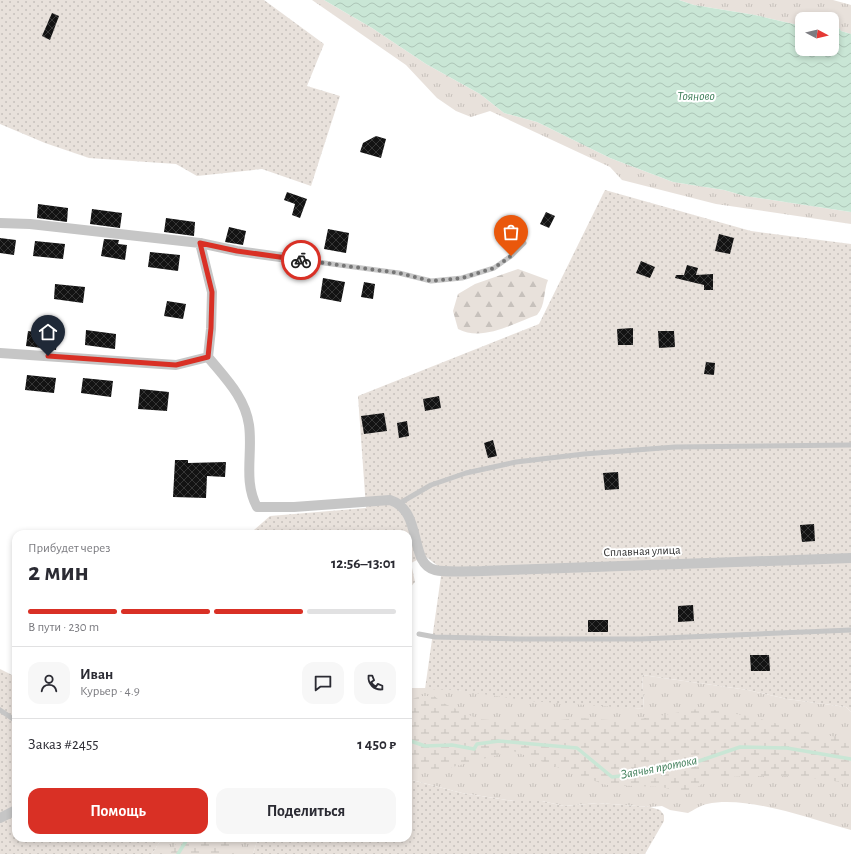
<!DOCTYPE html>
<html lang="ru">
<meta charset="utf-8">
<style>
:root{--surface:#fff;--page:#f7f7f7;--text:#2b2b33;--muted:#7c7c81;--line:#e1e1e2;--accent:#d93025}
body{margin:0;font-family:"Alegreya Sans",sans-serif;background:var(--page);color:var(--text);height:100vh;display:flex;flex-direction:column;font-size:15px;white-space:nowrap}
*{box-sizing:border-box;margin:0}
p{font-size:13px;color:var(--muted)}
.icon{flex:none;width:22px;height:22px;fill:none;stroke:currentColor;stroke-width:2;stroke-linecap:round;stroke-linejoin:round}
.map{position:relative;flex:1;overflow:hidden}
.drawer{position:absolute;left:12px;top:530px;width:400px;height:312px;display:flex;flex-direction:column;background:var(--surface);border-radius:12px;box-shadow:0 2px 6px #0003}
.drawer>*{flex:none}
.needle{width:26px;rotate:97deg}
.buttons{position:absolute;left:795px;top:12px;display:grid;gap:8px}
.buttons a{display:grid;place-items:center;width:44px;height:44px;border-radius:8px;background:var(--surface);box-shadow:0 2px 6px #0003;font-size:20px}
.pin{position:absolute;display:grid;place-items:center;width:34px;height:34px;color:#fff;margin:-41px -17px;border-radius:50% 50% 50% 0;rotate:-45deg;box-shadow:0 0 4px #0007}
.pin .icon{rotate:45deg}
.courier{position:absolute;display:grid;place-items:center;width:40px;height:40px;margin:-20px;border:3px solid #d93025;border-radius:50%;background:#fff;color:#222;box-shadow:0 1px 5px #0007}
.summary em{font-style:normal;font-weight:700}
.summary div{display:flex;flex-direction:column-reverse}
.summary{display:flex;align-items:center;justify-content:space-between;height:68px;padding:0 16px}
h1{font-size:26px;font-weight:700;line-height:30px}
.bar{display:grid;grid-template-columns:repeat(4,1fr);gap:6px 4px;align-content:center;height:48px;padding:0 16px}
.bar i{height:5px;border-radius:3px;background:var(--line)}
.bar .current{background:var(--accent)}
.bar p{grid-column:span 4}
.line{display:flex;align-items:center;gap:10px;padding:0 16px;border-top:1px solid var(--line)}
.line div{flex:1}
.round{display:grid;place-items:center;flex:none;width:42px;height:42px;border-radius:12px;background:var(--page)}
.primary-button{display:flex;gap:8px;margin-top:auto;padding:8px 16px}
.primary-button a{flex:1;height:46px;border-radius:12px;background:var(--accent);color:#fff;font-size:16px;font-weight:700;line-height:46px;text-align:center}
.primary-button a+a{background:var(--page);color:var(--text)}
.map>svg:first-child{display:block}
.grass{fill:url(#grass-tufts)}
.forest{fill:url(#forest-firs)}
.wetland{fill:url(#wetland-marsh)}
.garden{fill:url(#garden-dots)}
.water{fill:url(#water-waves)}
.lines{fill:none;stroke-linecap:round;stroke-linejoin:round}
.stream{stroke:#c9e6d5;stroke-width:3.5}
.building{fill:url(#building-cross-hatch)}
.lane{stroke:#c6c6c6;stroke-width:5}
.street{stroke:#c6c6c6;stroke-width:10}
.done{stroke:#767676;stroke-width:4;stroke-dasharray:0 7.2}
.route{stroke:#d93025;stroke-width:5}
.labels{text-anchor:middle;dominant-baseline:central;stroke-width:4;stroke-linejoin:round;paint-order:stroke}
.street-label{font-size:12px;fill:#2c2c2c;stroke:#fff}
.water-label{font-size:13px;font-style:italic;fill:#407f5a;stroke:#fff}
</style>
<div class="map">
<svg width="851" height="854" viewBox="0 0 851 854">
<defs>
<pattern id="grass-tufts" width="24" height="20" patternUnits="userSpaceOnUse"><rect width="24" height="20" fill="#e8e1db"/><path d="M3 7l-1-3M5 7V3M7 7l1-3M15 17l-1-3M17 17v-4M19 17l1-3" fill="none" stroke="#c7c1bc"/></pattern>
<pattern id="forest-firs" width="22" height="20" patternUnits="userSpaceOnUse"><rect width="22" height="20" fill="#e8e1db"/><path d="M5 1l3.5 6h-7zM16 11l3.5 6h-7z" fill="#c7c1bc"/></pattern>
<pattern id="wetland-marsh" width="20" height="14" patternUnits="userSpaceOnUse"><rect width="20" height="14" fill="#e8e1db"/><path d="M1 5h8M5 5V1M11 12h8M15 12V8" fill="none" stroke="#c7c1bc"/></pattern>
<pattern id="garden-dots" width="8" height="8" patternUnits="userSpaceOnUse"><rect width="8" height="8" fill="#e8e1db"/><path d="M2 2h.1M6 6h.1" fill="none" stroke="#c7c1bc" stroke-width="1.8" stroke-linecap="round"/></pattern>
<pattern id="water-waves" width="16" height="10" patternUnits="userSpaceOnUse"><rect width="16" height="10" fill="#c9e6d5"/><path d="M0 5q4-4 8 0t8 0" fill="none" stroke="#adc5b7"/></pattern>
<pattern id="building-cross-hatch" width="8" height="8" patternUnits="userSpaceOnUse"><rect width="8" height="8" fill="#131313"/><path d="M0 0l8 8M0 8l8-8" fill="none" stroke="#363636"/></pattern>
</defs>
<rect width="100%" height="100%" fill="#fff"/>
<g class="grass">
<path d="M312,0H324L372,28L426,64L480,94L504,113L537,122L610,158L673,182L724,190L745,196L851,212V224L716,204L622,180L610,167L490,111L471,117L456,111L437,98L406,65Z"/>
<path d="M679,0H833L851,5V34L841,31L833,19H802V26L755,15L694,5Z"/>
<path d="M642,675L748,690L787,699L846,707L851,712V830C810,819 748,795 707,804C701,805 694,810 688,813L670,810L662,806L650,807L598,803L564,806L542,801H514L462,793L408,779V688H436L644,709Z"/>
<path d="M162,838H258L253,854H152Z"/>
</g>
<path class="forest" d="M518,269L548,280C543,292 546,305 537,315C514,323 483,342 458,329L453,311L458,294L475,284Z"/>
<g class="wetland">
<path d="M420,696H434L443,703L478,719L531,723L580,718L624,721L653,717L703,708L753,717L811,733L851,739V784L823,779L786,776H750L710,778L688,794L662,787L606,785L513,751L441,770L408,769V701Z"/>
<path d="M179,838H234L224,854H170Z"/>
</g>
<g class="garden">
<path d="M0,0H264L324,44L307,86L340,96L311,186L262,169L197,176L176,164L89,158L45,143L0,124Z"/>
<path d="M605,190L751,231L851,244V712L846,707L787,699L748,690L642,675L644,709L530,701L455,690L425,689L442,569L425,556L411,563L415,582L408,590V534H253L254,530L270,516L366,508L358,396L539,324Z"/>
<path d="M0,669L16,677V838H162L152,854H0Z"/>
<path d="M408,779L462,793L514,801H542L564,806L598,803L650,807L660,810L664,815V821L645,854H253L258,838H408Z"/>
</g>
<path class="water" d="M324,0H679L694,5L755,15L802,26V49H832L833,18L841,31L851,34V212L745,196L724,190L673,182L610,158L537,122L504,113L480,94L426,64L372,28Z"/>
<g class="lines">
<g class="stream">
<path d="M408,740L425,746L452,745L474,749L477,744L499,741L577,748L612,777L653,772L699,761L740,747L787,748L851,759"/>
<path d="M178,854L188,838"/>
</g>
</g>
<g class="building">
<path d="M52,13L59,16L50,40L42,36Z"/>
<path d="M376,136L386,139L381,158L360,152L363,143Z"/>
<path d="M287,192L307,199L300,218L292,215L295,204L284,200Z"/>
<path d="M38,204L68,208L67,222L37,218Z"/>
<path d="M92,209L122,213L120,228L90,224Z"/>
<path d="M546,212L555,216L549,228L540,224Z"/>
<path d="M166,218L195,222L194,236L164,232Z"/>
<path d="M229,227L246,231L243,245L225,242Z"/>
<path d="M328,229L349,233L346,253L324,249Z"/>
<path d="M719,234L734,238L730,254L715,251Z"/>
<path d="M0,238L16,240L14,255L0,253Z"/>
<path d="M104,239L119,240L118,244L127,245L125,260L101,256Z"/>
<path d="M35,241L65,244L63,259L33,256Z"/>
<path d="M150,252L180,255L178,271L148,267Z"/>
<path d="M641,261L655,267L650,278L636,273Z"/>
<path d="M687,265L698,268L696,275L713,274V290H704V285L675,278L676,275H684Z"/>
<path d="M323,278L345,282L341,302L320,298Z"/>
<path d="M364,282L375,284L373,299L361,297Z"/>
<path d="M55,284L85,287L83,303L54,299Z"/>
<path d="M167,301L186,304L183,319L164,316Z"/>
<path d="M633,328V345H618L617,329Z"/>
<path d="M86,330L116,334L115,349L85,345Z"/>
<path d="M28,331L58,335L56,350L26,346Z"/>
<path d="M658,331H674L675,347L659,348Z"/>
<path d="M706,362L715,363L714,375L704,374Z"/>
<path d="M27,375L56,378L54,393L25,390Z"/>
<path d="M83,378L113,381L111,397L81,393Z"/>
<path d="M140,389L169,392L167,411L138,409Z"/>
<path d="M439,396L441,408L425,411L423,399Z"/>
<path d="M384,413L387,431L364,434L361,416Z"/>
<path d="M407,421L409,436L399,438L397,423Z"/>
<path d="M493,440L497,456L488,458L484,443Z"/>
<path d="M175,460H188V463L226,462L225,477L207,476L206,498L173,497Z"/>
<path d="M618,472L619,489L605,490L603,473Z"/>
<path d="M814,524L815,541L802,542L800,525Z"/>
<path d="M693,605L694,621L678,622V606Z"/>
<rect x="588" y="620" width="20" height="12"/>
<path d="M750,655H769L770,671H751Z"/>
</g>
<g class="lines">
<g class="lane">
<path d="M302,260L399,273L431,281L462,278L494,268L511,256L524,243"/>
<path d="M400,503L431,485L466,473L516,462L584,454L675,447L851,445"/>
<path d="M419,634L435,637L519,639H641L851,630"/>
<path d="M0,710L16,721"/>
</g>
<g class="street">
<path d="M0,223L30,224L200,243L212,292L211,329L208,357C225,378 245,397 249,425C253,453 243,481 257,507H294L390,500C424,511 408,564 435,570C448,573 469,571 482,571L851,558"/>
<path d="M200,243L237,251L302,260"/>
<path d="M0,353L176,365L208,357"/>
<path d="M0,818L16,810"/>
</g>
</g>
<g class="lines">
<path class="done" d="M301,260L399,273L431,281L462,278L494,268L511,256"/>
<path class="route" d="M48,356L176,365L208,357L211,328L212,292L200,243L237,251L301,260"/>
</g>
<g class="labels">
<g class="street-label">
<text transform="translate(642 551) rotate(-2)">Сплавная улица</text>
</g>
<g class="water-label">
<text x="696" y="96">Тояново</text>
<text transform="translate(659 768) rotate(-11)">Заячья протока</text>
</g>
</g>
</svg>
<div class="buttons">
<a><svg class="needle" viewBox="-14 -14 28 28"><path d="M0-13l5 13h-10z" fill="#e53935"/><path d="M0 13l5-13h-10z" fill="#7c7c81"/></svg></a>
</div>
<div class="pin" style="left:511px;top:256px;background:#ea580c"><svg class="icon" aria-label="bag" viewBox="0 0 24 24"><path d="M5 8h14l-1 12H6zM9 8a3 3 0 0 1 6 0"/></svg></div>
<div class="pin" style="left:48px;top:356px;background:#1f2937"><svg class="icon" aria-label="home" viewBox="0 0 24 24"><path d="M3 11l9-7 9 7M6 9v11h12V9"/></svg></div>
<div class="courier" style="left:301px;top:260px"><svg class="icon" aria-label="bike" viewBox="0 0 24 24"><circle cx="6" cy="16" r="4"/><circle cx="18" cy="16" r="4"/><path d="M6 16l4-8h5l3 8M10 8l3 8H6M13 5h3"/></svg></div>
<section class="drawer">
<div class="summary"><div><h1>2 мин</h1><p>Прибудет через</p></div><em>12:56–13:01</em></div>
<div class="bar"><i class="current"></i><i class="current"></i><i class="current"></i><i></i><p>В пути · 230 m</p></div>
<div class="line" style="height:72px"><a class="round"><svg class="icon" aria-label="person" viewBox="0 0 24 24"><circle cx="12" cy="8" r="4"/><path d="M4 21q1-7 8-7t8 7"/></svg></a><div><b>Иван</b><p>Курьер · 4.9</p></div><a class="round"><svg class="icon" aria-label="chat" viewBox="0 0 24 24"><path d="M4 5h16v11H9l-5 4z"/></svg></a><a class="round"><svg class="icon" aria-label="phone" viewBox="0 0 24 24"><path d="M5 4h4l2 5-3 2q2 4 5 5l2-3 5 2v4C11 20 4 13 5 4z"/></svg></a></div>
<div class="line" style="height:52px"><div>Заказ #2455</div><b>1 450 ₽</b></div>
<div class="primary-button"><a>Помощь</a><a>Поделиться</a></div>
</section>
</div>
